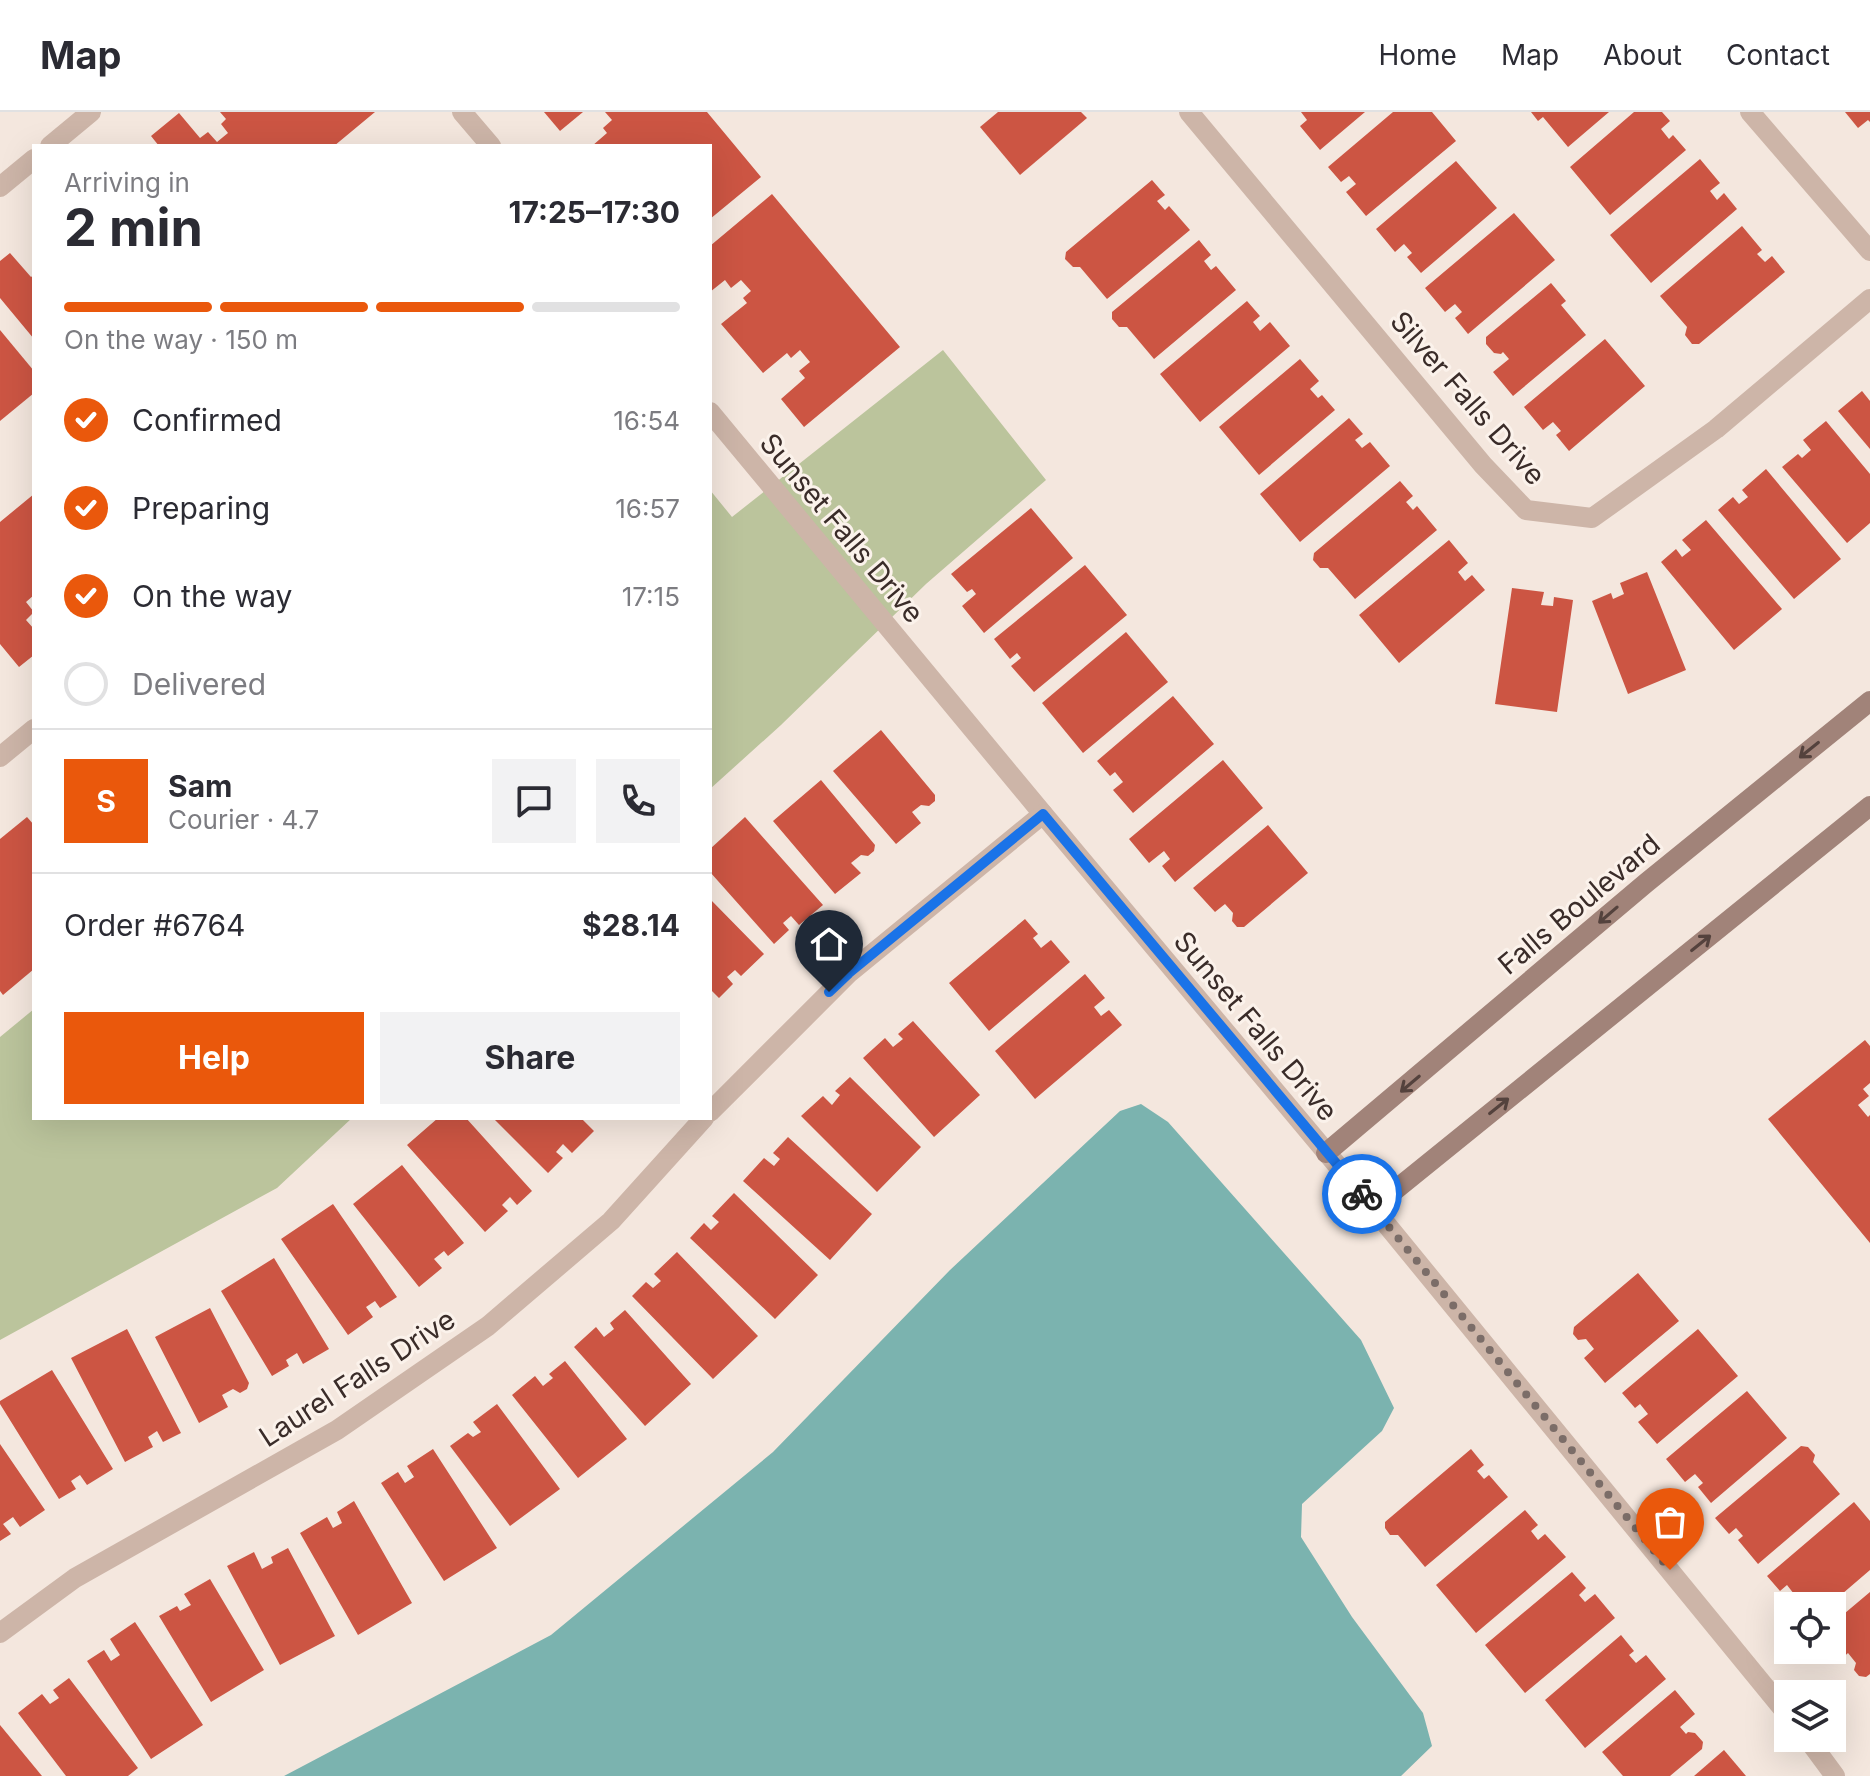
<!DOCTYPE html>
<meta charset="utf-8">
<style>
:root{--surface:#fff;--page:#f2f2f3;--text:#2b2b33;--muted:#7c7c81;--line:#e1e1e2;--accent:#ea580c}
body{margin:0;font-family:Inter,sans-serif;background:var(--page);color:var(--text);height:100vh;display:flex;flex-direction:column;font-size:30px;white-space:nowrap}
*{box-sizing:border-box;margin:0}
p{font-size:26px;color:var(--muted)}
.icon{flex:none;width:44px;height:44px;fill:none;stroke:currentColor;stroke-width:2;stroke-linecap:round;stroke-linejoin:round}
.map{position:relative;flex:1;overflow:hidden}
.side{position:absolute;left:32px;top:32px;width:680px;height:976px;display:flex;flex-direction:column;background:var(--surface);border-radius:0px;box-shadow:0 8px 32px #0002}
.side>*{flex:none}
.tools{position:absolute;left:1774px;top:1480px;display:grid;gap:16px}
.tools a{display:grid;place-items:center;width:72px;height:72px;border-radius:0px;background:var(--surface);box-shadow:0 8px 32px #0002;font-size:40px}
.pin{position:absolute;display:grid;place-items:center;width:68px;height:68px;color:#fff;margin:-82px -34px;border-radius:50% 50% 50% 0;rotate:-45deg;box-shadow:0 0 8px #0007}
.pin .icon{rotate:45deg}
.courier{position:absolute;display:grid;place-items:center;width:80px;height:80px;margin:-40px;border:6px solid #1a73e8;border-radius:50%;background:#fff;color:#222;box-shadow:0 2px 10px #0007}
.summary em{font-style:normal;font-weight:700}
.summary div{display:flex;flex-direction:column-reverse}
.summary{display:flex;align-items:center;justify-content:space-between;height:136px;padding:0 32px}
h1{font-size:52px;font-weight:700;line-height:60px}
.bar{display:grid;grid-template-columns:repeat(4,1fr);gap:12px 8px;align-content:center;height:96px;padding:0 32px}
.bar i{height:10px;border-radius:6px;background:var(--line)}
.bar .on{background:var(--accent)}
.bar p{grid-column:span 4}
.line{display:flex;align-items:center;gap:20px;padding:0 32px;border-top:2px solid var(--line)}
.line div{flex:1}
.round{display:grid;place-items:center;flex:none;width:84px;height:84px;border-radius:0px;background:var(--page)}
ol{padding:0 32px;list-style:none}
li{display:flex;align-items:center;gap:24px;height:88px}
li p{margin-inline-start:auto}
li .icon{padding:8px;border-radius:50%;background:var(--accent);color:#fff;stroke-width:4}
li:last-child{color:var(--muted)}
li i{width:44px;height:44px;border:4px solid var(--line);border-radius:50%}
.cta{display:flex;gap:16px;margin-top:auto;padding:16px 32px}
.cta a{flex:1;height:92px;border-radius:0px;background:var(--accent);color:#fff;font-size:32px;font-weight:700;line-height:92px;text-align:center}
.cta a+a{background:var(--page);color:var(--text)}
header{display:flex;align-items:center;gap:48px;box-sizing:border-box;height:112px;padding:0 40px;background:var(--surface);border-bottom:2px solid var(--line)}
header strong{font-size:38px}
nav{display:flex;gap:44px;margin-inline-start:auto;font-size:28px}
.map>svg:first-child{display:block}
.green{fill:#bbc49c}
.water{fill:#7bb3af}
.building{fill:#cc5543}
.lines{fill:none;stroke-linecap:round;stroke-linejoin:round}
.street{stroke:#cdb5a8;stroke-width:20}
.secondary{stroke:#a18379;stroke-width:20}
.oneway{stroke:#54423d}
.done{stroke:#7b6d68;stroke-width:8;stroke-dasharray:0 14.4}
.route{stroke:#1a73e8;stroke-width:10}
.labels{text-anchor:middle;dominant-baseline:central;stroke-width:6;stroke-linejoin:round;paint-order:stroke}
.street-label{font-size:28px;fill:#3a2c29;stroke:#fbf2eb}
</style>
<header>
<strong>Map</strong>
<nav><a>Home</a><a>Map</a><a>About</a><a>Contact</a></nav>
</header>
<div class="map">
<svg width="1870" height="1664" viewBox="0 0 1870 1664">
<rect width="100%" height="100%" fill="#f4e7de"/>
<g class="green">
<path d="M943,238L1046,368L926,472L781,613L710,677V378L732,405Z"/>
<path d="M34,897V1006H352L277,1076L0,1228V925Z"/>
</g>
<path class="water" d="M1141,992L1168,1010L1361,1228L1394,1296L1382,1319L1302,1392L1301,1425L1352,1505L1423,1601L1432,1634L1401,1664H284L551,1523L773,1340L950,1158L1120,999Z"/>
<g class="building">
<path d="M220,0H375L334,34H159L151,24L179,1L200,26L208,20L217,30L228,21L221,12L226,7Z"/>
<path d="M544,0H583L560,19Z"/>
<path d="M605,0H707L761,65L710,107V34H592L607,21L603,16L612,8Z"/>
<path d="M998,0H1081L1087,6L1020,63L980,15Z"/>
<path d="M1301,0H1365L1320,38L1300,14L1307,8Z"/>
<path d="M1393,0H1432L1456,29L1366,104L1346,80L1356,72L1349,64L1341,70L1328,55Z"/>
<path d="M1531,0H1609L1568,35L1543,5L1538,9Z"/>
<path d="M1634,0H1662L1670,9L1661,17L1669,27L1673,23L1686,38L1610,103L1570,55Z"/>
<path d="M1845,0H1870V10L1868,8L1858,16Z"/>
<path d="M1700,47L1720,71L1710,79L1717,88L1724,81L1737,97L1651,171L1610,123Z"/>
<path d="M1456,49L1497,96L1421,161L1407,145L1412,141L1404,132L1395,140L1376,117Z"/>
<path d="M1152,68L1165,83L1157,89L1165,98L1169,94L1190,118L1107,187L1080,155H1073L1065,147L1066,140Z"/>
<path d="M772,82L900,235L804,315L781,287L805,266L799,259L810,250L800,238L791,246L787,241L763,261L721,212L747,191L743,186L751,179L741,168L731,176L725,168L710,180V134Z"/>
<path d="M1514,101L1555,148L1468,222L1455,206L1462,200L1455,192L1445,200L1425,176Z"/>
<path d="M1742,114L1762,138L1757,142L1765,150L1772,144L1785,160L1699,232H1692L1685,223L1687,215L1660,184Z"/>
<path d="M1199,128L1211,143L1204,149L1211,158L1216,154L1236,178L1154,247L1127,215H1119L1112,207V200Z"/>
<path d="M10,141L31,165L34,163V227L0,186V149Z"/>
<path d="M1551,171L1566,189L1561,193L1586,223L1513,284L1493,260L1509,247L1503,240L1501,242L1494,241L1486,232V225Z"/>
<path d="M1247,189L1260,204L1253,210L1260,219L1270,210L1290,234L1200,310L1160,262Z"/>
<path d="M0,218L34,259V281L0,309Z"/>
<path d="M1605,227L1645,274L1569,339L1556,323L1561,319L1553,310L1543,318L1524,295Z"/>
<path d="M1300,247L1319,269L1310,277L1318,286L1322,283L1335,298L1259,363L1219,315Z"/>
<path d="M1862,279L1870,289V337L1838,299Z"/>
<path d="M1349,306L1363,322L1355,328L1362,336L1370,330L1390,354L1300,430L1260,382Z"/>
<path d="M1826,309L1870,362V411L1847,431L1782,355L1798,342L1802,346L1811,338L1803,328Z"/>
<path d="M1766,357L1841,447L1794,487L1718,398L1733,385L1739,392L1748,385L1742,378Z"/>
<path d="M1400,369L1413,384L1406,390L1413,398L1417,394L1437,418L1355,487L1328,456H1320L1313,448L1314,441Z"/>
<path d="M34,382V483L26,490L34,500L26,508L34,517V543L19,555L0,532V410Z"/>
<path d="M1031,396L1073,446L984,521L962,494L976,482L972,477L967,480L951,462Z"/>
<path d="M1706,408L1782,497L1734,538L1661,450L1676,437L1682,445L1691,438L1682,428Z"/>
<path d="M1449,428L1468,451L1458,460L1465,469L1472,463L1485,478L1399,551L1359,503Z"/>
<path d="M1085,453L1127,503L1034,580L1011,554L1021,546L1017,541L1010,547L994,527Z"/>
<path d="M1647,460L1686,558L1628,582L1592,489L1611,481L1613,487L1624,482L1620,471Z"/>
<path d="M1512,476L1544,480L1541,493L1553,494L1554,485L1573,488L1557,600L1495,592Z"/>
<path d="M1126,520L1168,570L1083,641L1042,591Z"/>
<path d="M1173,584L1214,632L1133,701L1113,678L1123,670L1115,660L1110,664L1097,649Z"/>
<path d="M881,618L935,683V689L929,694L921,693L912,700L921,711L896,732L833,659Z"/>
<path d="M1223,648L1263,696L1175,770L1162,754L1170,747L1164,739L1149,751L1129,727Z"/>
<path d="M821,668L875,733L874,739L868,744L861,743L851,751L861,761L835,782L773,709Z"/>
<path d="M27,705L34,713V857L3,883L0,879V727Z"/>
<path d="M745,705L823,793L799,813L791,804L783,811L789,818L774,832L710,760V737Z"/>
<path d="M1268,713L1308,761L1244,815H1237L1232,809L1233,801L1225,792L1215,800L1193,776Z"/>
<path d="M710,787L764,842L741,864L735,858L727,865L733,872L719,886L710,877Z"/>
<path d="M1025,807L1038,822L1033,826L1041,836L1051,828L1070,850L989,919L949,871Z"/>
<path d="M1085,862L1105,886L1094,895L1101,904L1109,898L1122,913L1035,987L995,939Z"/>
<path d="M913,909L980,983L934,1025L863,946L885,926L893,935L903,927L898,922Z"/>
<path d="M1865,928L1870,934V971L1863,977L1869,984L1858,993L1868,1005L1870,1003V1131L1768,1007Z"/>
<path d="M850,965L921,1035L877,1080L801,1004L823,984L832,993L840,983L835,979Z"/>
<path d="M438,1006H466L532,1079L517,1093L510,1085L502,1093L508,1099L485,1120L407,1033Z"/>
<path d="M493,1006H581L594,1019L572,1041L563,1032L556,1040L563,1046L548,1061Z"/>
<path d="M788,1025L872,1102L830,1148L743,1069L764,1046L774,1054L780,1047L773,1041Z"/>
<path d="M402,1053L464,1131L448,1144L444,1139L434,1147L442,1156L419,1175L353,1092Z"/>
<path d="M734,1081L818,1163L775,1207L690,1126L704,1111L711,1118L719,1110L712,1104Z"/>
<path d="M333,1092L397,1185L380,1196L375,1189L366,1195L373,1205L348,1223L281,1127Z"/>
<path d="M677,1140L758,1224L713,1267L632,1184L646,1170L653,1176L661,1169L654,1162Z"/>
<path d="M274,1146L329,1237L303,1252L297,1241L286,1248L289,1254L272,1264L221,1179Z"/>
<path d="M1638,1161L1679,1209L1605,1271L1584,1246L1594,1237L1586,1227L1578,1228L1573,1222L1574,1215Z"/>
<path d="M210,1196L249,1271L247,1277L240,1281L233,1277L222,1283L228,1295L199,1311L155,1225Z"/>
<path d="M625,1198L691,1272L645,1314L574,1235L596,1215L604,1225L614,1217L610,1211Z"/>
<path d="M127,1217L181,1321L163,1330L157,1319L148,1325L153,1335L125,1350L71,1246Z"/>
<path d="M1698,1217L1738,1264L1657,1332L1638,1310L1648,1302L1640,1292L1635,1296L1622,1281Z"/>
<path d="M565,1249L627,1327L578,1366L512,1283L535,1264L543,1274L553,1266L549,1262Z"/>
<path d="M52,1258L113,1357L87,1373L80,1363L71,1369L76,1377L59,1387L0,1292V1289Z"/>
<path d="M1747,1279L1787,1326L1711,1391L1698,1375L1703,1371L1695,1362L1685,1370L1666,1347Z"/>
<path d="M497,1292L560,1377L510,1414L450,1334L468,1321L473,1325L481,1320L473,1310Z"/>
<path d="M0,1332L45,1398L20,1415L13,1405L3,1412L11,1422L0,1429Z"/>
<path d="M1801,1334L1808,1335L1815,1343L1813,1350L1840,1382L1758,1452L1738,1428L1743,1424L1736,1416L1729,1422L1715,1406Z"/>
<path d="M433,1337L497,1436L444,1469L381,1371L398,1360L405,1371L414,1365L407,1354Z"/>
<path d="M1471,1337L1484,1353L1477,1359L1484,1367L1489,1363L1508,1385L1425,1455L1398,1423H1390L1385,1416V1410Z"/>
<path d="M354,1389L412,1491L358,1523L300,1421L327,1405L333,1416L342,1411L337,1400Z"/>
<path d="M1854,1390L1870,1409V1458L1828,1494H1788L1785,1490L1794,1482L1787,1473L1780,1479L1767,1464Z"/>
<path d="M1525,1398L1538,1413L1531,1419L1538,1428L1545,1422L1566,1445L1476,1521L1436,1473Z"/>
<path d="M288,1436L335,1524L280,1553L227,1454L254,1440L262,1457L273,1451L271,1445Z"/>
<path d="M1572,1460L1586,1476L1579,1483L1585,1490L1595,1482L1615,1506L1525,1581L1485,1533Z"/>
<path d="M210,1467L264,1558L211,1590L159,1504L177,1494L180,1499L191,1493L184,1482Z"/>
<path d="M1870,1480V1562L1866,1565L1859,1564L1854,1558L1856,1551L1848,1541L1837,1551L1827,1538H1832V1512Z"/>
<path d="M135,1510L203,1613L151,1647L87,1549L104,1538L111,1549L120,1543L110,1527Z"/>
<path d="M1621,1523L1634,1539L1629,1543L1636,1551L1646,1543L1666,1567L1585,1636L1545,1588Z"/>
<path d="M69,1566L138,1656L128,1664H66L18,1601L42,1582L50,1592L59,1586L53,1578Z"/>
<path d="M1675,1578L1695,1602L1680,1615L1686,1622L1688,1620L1695,1621L1703,1630L1702,1637L1670,1664H1623L1602,1640Z"/>
<path d="M0,1613L42,1664H0Z"/>
<path d="M1724,1638L1746,1664H1694Z"/>
</g>
<g class="lines">
<g class="street">
<path d="M462,0L491,34"/>
<path d="M1189,0L1483,353L1526,398L1592,406L1716,317L1870,187"/>
<path d="M1750,0L1870,139"/>
<path d="M50,34L91,0"/>
<path d="M0,75L34,47"/>
<path d="M710,300L1043,702L1373,1096L1788,1603"/>
<path d="M0,645L34,617"/>
<path d="M710,1000L849,861L1043,702"/>
<path d="M0,1521L75,1466L337,1318L488,1214L611,1109L704,1006"/>
<path d="M1807,1626L1835,1664"/>
</g>
<g class="secondary">
<path d="M1326,1041L1646,771L1870,589"/>
<path d="M1373,1096L1870,694"/>
</g>
</g>
<defs><path id="oneway-shaft" d="M-6 0H5M1.5-3L5.5 0L1.5 3" fill="none" stroke-width="1.6" stroke-linecap="round" stroke-linejoin="round" transform="scale(2)"/></defs>
<g class="oneway">
<use href="#oneway-shaft" transform="translate(1809 638) rotate(141)"/>
<use href="#oneway-shaft" transform="translate(1608 803) rotate(139)"/>
<use href="#oneway-shaft" transform="translate(1701 831) rotate(-39)"/>
<use href="#oneway-shaft" transform="translate(1410 972) rotate(140)"/>
<use href="#oneway-shaft" transform="translate(1499 994) rotate(-39)"/>
</g>
<g class="lines">
<path class="done" d="M1362,1082L1670,1458"/>
<path class="route" d="M829,880L849,861L1043,702L1362,1082"/>
</g>
<g class="labels">
<g class="street-label">
<text transform="translate(1468 286) rotate(49)">Silver Falls Drive</text>
<text transform="translate(842 416) rotate(50)">Sunset Falls Drive</text>
<text transform="translate(1579 792) rotate(-40)">Falls Boulevard</text>
<text transform="translate(1256 914) rotate(50)">Sunset Falls Drive</text>
<text transform="translate(357 1266) rotate(-33)">Laurel Falls Drive</text>
</g>
</g>
</svg>
<div class="tools">
<a><svg class="icon" aria-label="locate" viewBox="0 0 24 24"><circle cx="12" cy="12" r="6"/><path d="M12 2v4M12 18v4M2 12h4M18 12h4"/></svg></a>
<a><svg class="icon" aria-label="layers" viewBox="0 0 24 24"><path d="M12 4l9 5-9 5-9-5zM3 14l9 5 9-5"/></svg></a>
</div>
<div class="pin" style="left:1670px;top:1458px;background:#ea580c"><svg class="icon" aria-label="bag" viewBox="0 0 24 24"><path d="M5 8h14l-1 12H6zM9 8a3 3 0 0 1 6 0"/></svg></div>
<div class="pin" style="left:829px;top:880px;background:#1f2937"><svg class="icon" aria-label="home" viewBox="0 0 24 24"><path d="M3 11l9-7 9 7M6 9v11h12V9"/></svg></div>
<div class="courier" style="left:1362px;top:1082px"><svg class="icon" aria-label="bike" viewBox="0 0 24 24"><circle cx="6" cy="16" r="4"/><circle cx="18" cy="16" r="4"/><path d="M6 16l4-8h5l3 8M10 8l3 8H6M13 5h3"/></svg></div>
<section class="side">
<div class="summary"><div><h1>2 min</h1><p>Arriving in</p></div><em>17:25–17:30</em></div>
<div class="bar"><i class="on"></i><i class="on"></i><i class="on"></i><i></i><p>On the way · 150 m</p></div>
<ol>
<li><svg class="icon" aria-label="check" viewBox="0 0 24 24"><path d="M5 12l5 5 9-10"/></svg>Confirmed<p>16:54</p></li>
<li><svg class="icon" aria-label="check" viewBox="0 0 24 24"><path d="M5 12l5 5 9-10"/></svg>Preparing<p>16:57</p></li>
<li><svg class="icon" aria-label="check" viewBox="0 0 24 24"><path d="M5 12l5 5 9-10"/></svg>On the way<p>17:15</p></li>
<li><i></i>Delivered</li>
</ol>
<div class="line" style="height:144px"><b class="round" style="background:var(--accent);color:#fff">S</b><div><b>Sam</b><p>Courier · 4.7</p></div><a class="round"><svg class="icon" aria-label="chat" viewBox="0 0 24 24"><path d="M4 5h16v11H9l-5 4z"/></svg></a><a class="round"><svg class="icon" aria-label="phone" viewBox="0 0 24 24"><path d="M5 4h4l2 5-3 2q2 4 5 5l2-3 5 2v4C11 20 4 13 5 4z"/></svg></a></div>
<div class="line" style="height:104px"><div>Order #6764</div><b>$28.14</b></div>
<div class="cta"><a>Help</a><a>Share</a></div>
</section>
</div>
